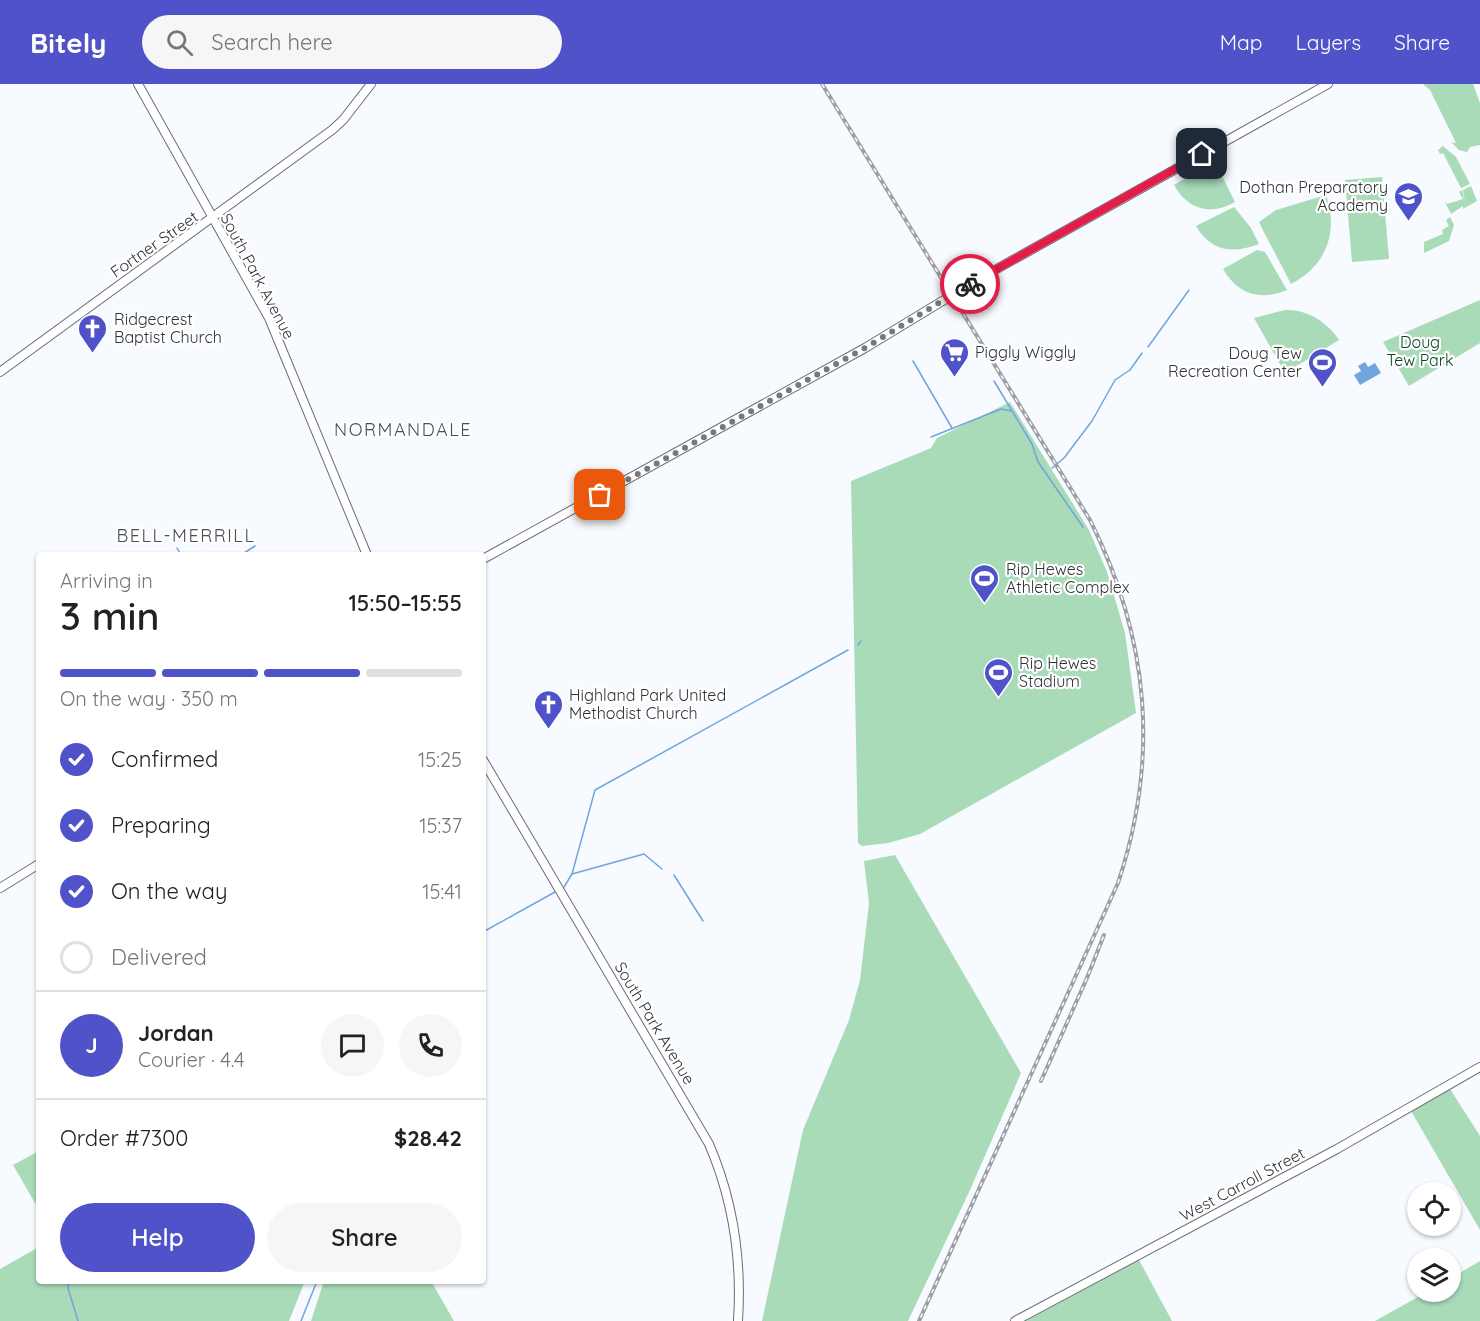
<!DOCTYPE html>
<meta charset="utf-8">
<style>
:root{--surface:#fff;--page:#f6f6f6;--text:#222;--muted:#767676;--line:#e0e0e0;--accent:#5052c9}
body{margin:0;font-family:Quicksand,sans-serif;background:var(--page);color:var(--text);height:100vh;display:flex;flex-direction:column;font-size:22px;white-space:nowrap}
*{box-sizing:border-box;margin:0}
p{font-size:20px;color:var(--muted)}
.icon{flex:none;width:33px;height:33px;fill:none;stroke:currentColor;stroke-width:2;stroke-linecap:round;stroke-linejoin:round}
.map{position:relative;flex:1;overflow:hidden}
.side{position:absolute;left:36px;top:468px;width:450px;height:732px;display:flex;flex-direction:column;background:var(--surface);border-radius:6px;box-shadow:0 2px 4px #0004}
.side>*{flex:none}
.fabs{position:absolute;left:1407px;top:1098px;display:grid;gap:12px}
.fabs a{display:grid;place-items:center;width:54px;height:54px;border-radius:50%;background:var(--surface);box-shadow:0 2px 4px #0004;font-size:30px}
.pin{position:absolute;display:grid;place-items:center;width:51px;height:51px;color:#fff;margin:-26px;border-radius:12px;box-shadow:0 3px 9px #0006}
.courier{position:absolute;display:grid;place-items:center;width:60px;height:60px;margin:-30px;border:4px solid #e11d48;border-radius:50%;background:#fff;color:#222;box-shadow:0 2px 8px #0007}
.head em{font-style:normal;font-weight:600}
.head div{display:flex;flex-direction:column-reverse}
.head{display:flex;align-items:center;justify-content:space-between;height:102px;padding:0 24px}
h1{font-size:39px;font-weight:600;line-height:45px}
.bar{display:grid;grid-template-columns:repeat(4,1fr);gap:9px 6px;align-content:center;height:72px;padding:0 24px}
.bar i{height:8px;border-radius:4px;background:var(--line)}
.bar .current{background:var(--accent)}
.bar p{grid-column:span 4}
.line{display:flex;align-items:center;gap:15px;padding:0 24px;border-top:2px solid var(--line)}
.line div{flex:1}
.round{display:grid;place-items:center;flex:none;width:63px;height:63px;border-radius:32px;background:var(--page)}
ol{padding:0 24px;list-style:none}
li{display:flex;align-items:center;gap:18px;height:66px}
li p{margin-inline-start:auto}
li .icon{padding:6px;border-radius:50%;background:var(--accent);color:#fff;stroke-width:4}
li:last-child{color:var(--muted)}
li i{width:33px;height:33px;border:3px solid var(--line);border-radius:50%}
.cta{display:flex;gap:12px;margin-top:auto;padding:12px 24px}
.cta a{flex:1;height:69px;border-radius:36px;background:var(--accent);color:#fff;font-size:24px;font-weight:600;line-height:69px;text-align:center}
.cta a+a{background:var(--page);color:var(--text)}
header{display:flex;align-items:center;gap:36px;box-sizing:border-box;height:84px;padding:0 30px;background:var(--accent);color:#fff}
header strong{font-size:28px}
nav{display:flex;gap:33px;margin-inline-start:auto;font-size:21px}
.search{width:420px;height:54px;background:var(--page);display:flex;align-items:center;gap:15px;box-sizing:border-box;padding:0 21px;border-radius:33px;color:var(--muted);font-size:22px}
.map>svg:first-child{display:block}
.green{fill:#a9dbb9}
.water{fill:#70a5dd}
.lines{fill:none;stroke-linecap:round;stroke-linejoin:round}
.stream{stroke:#70a5dd;stroke-width:1.5}
.minor-casing{stroke:#696e76;stroke-width:10}
.minor{stroke:#fff;stroke-width:8}
.rail-casing{stroke:#9c9fa3;stroke-width:4}
.rail{stroke:#fff;stroke-width:1.5;stroke-dasharray:4.5;stroke-linecap:butt}
.done{stroke:#76797c;stroke-width:6;stroke-dasharray:0 10.8}
.route{stroke:#e11d48;stroke-width:8}
.labels{text-anchor:middle;dominant-baseline:central;stroke-width:4.5;stroke-linejoin:round;paint-order:stroke}
.poi-label{font-size:16px;fill:#303336;stroke:#fff;text-anchor:start}
.street-label{font-size:16px;fill:#303336;stroke:#fff}
.park-label{font-size:16px;fill:#0b4426;stroke:#fff}
.neighbourhood-label{font-size:18px;letter-spacing:1.5px;fill:#4a4f56;stroke:#fff}
</style>
<header>
<strong>Bitely</strong>
<div class="search"><svg class="icon" aria-label="search" viewBox="0 0 24 24"><circle cx="10" cy="10" r="6"/><path d="M15 15l6 6"/></svg>Search here</div>
<nav><a>Map</a><a>Layers</a><a>Share</a></nav>
</header>
<div class="map">
<svg width="1480" height="1237" viewBox="0 0 1480 1237">
<rect width="100%" height="100%" fill="#f7fafe"/>
<g class="green">
<path d="M1423,0H1473L1480,19V61L1470,63L1467,68L1459,66L1451,58L1456,59L1430,6Z"/>
<path d="M1443,62L1456,73L1470,100L1461,104L1443,69L1440,70L1438,66Z"/>
<path d="M1212,79L1216,80L1235,118C1211,132 1188,126 1174,101Z"/>
<path d="M1382,93L1389,175L1352,178L1345,96Z"/>
<path d="M1471,102L1477,117L1463,125V122L1451,130L1444,116L1447,120L1463,115L1459,108L1462,106L1465,119L1463,106Z"/>
<path d="M1326,111C1339,148 1326,182 1291,200C1280,178 1269,159 1259,138L1276,126Z"/>
<path d="M1234,123L1251,144L1259,160C1233,170 1211,168 1196,142Z"/>
<path d="M1450,133L1454,141L1449,157L1424,169V158L1443,150L1442,146L1449,142L1446,136Z"/>
<path d="M1257,166L1265,168L1287,206C1261,217 1238,211 1223,185Z"/>
<path d="M1480,216V259L1409,302L1383,258Z"/>
<path d="M1285,226C1307,225 1327,238 1339,256L1285,289L1254,234Z"/>
<path d="M1010,318L1089,446L1107,488L1125,549L1136,629L920,750L888,759L862,762L858,759L851,397L931,364L937,354Z"/>
<path d="M895,771L1021,989L970,1106L908,1237H762L803,1046L849,936L860,896L869,819L864,777Z"/>
<path d="M1450,1005L1480,1052V1146L1411,1027Z"/>
<path d="M39,1067V1126L13,1081Z"/>
<path d="M39,1163V1197H305L289,1237H0V1185Z"/>
<path d="M1139,1176L1172,1237H1026Z"/>
<path d="M1480,1177V1237H1375L1427,1208H1450L1451,1194Z"/>
<path d="M324,1197H431L454,1237H311Z"/>
</g>
<path class="water" d="M1365,278L1368,283L1375,279L1381,289L1360,301L1354,291L1361,287L1358,282Z"/>
<g class="lines">
<g class="stream">
<path d="M1148,263L1189,206"/>
<path d="M913,277L952,344"/>
<path d="M994,297L1032,360L1038,378L1083,443"/>
<path d="M931,353L1001,325L1011,327"/>
<path d="M1052,384L1064,374L1092,337L1115,296L1130,286L1142,269"/>
<path d="M177,464L181,471"/>
<path d="M241,471L255,462"/>
<path d="M858,561L861,557"/>
<path d="M572,790L644,770L662,785"/>
<path d="M674,791L703,837"/>
<path d="M564,803L572,790L595,706L848,566"/>
<path d="M483,848L555,808"/>
<path d="M69,1197L68,1204L78,1237"/>
<path d="M301,1237L317,1197"/>
</g>
<defs>
<g id="minor">
<path d="M138,0L269,234L367,471"/>
<path d="M0,288L332,46L343,36L371,0"/>
<path d="M483,475L865,264L977,196L1328,0"/>
<path d="M483,676L709,1060C734,1118 742,1175 738,1237"/>
<path d="M0,804L39,780"/>
<path d="M1015,1237L1337,1065L1480,983"/>
</g>
</defs>
<use href="#minor" class="minor-casing"/>
<use href="#minor" class="minor"/>
<defs>
<g id="rail">
<path d="M822,0L1090,436C1149,554 1160,673 1118,799L919,1237"/>
<path d="M1041,997L1087,894L1104,851"/>
</g>
</defs>
<use href="#rail" class="rail-casing"/>
<use href="#rail" class="rail"/>
</g>
<g class="lines">
<path class="done" d="M600,411L865,264L970,200"/>
<path class="route" d="M970,200L1202,70"/>
</g>
<defs>
<symbol id="school-pin" viewBox="-11 -11 22 30"><path d="M0 17L-7.5 6A9.5 9.5 0 1 1 7.5 6Z" fill="#5052c9" stroke="#fff"/><path d="M0-5L7-2L0 1L-7-2ZM-4 1L0 2.5L4 1V4Q0 6-4 4Z" fill="#fff"/></symbol>
<symbol id="church-pin" viewBox="-11 -11 22 30"><path d="M0 17L-7.5 6A9.5 9.5 0 1 1 7.5 6Z" fill="#5052c9" stroke="#fff"/><path d="M-1.2-6h2.4v3.5h3.3v2.4h-3.3V6h-2.4V-.1h-3.3v-2.4h3.3Z" fill="#fff"/></symbol>
<symbol id="supermarket-pin" viewBox="-11 -11 22 30"><path d="M0 17L-7.5 6A9.5 9.5 0 1 1 7.5 6Z" fill="#5052c9" stroke="#fff"/><path d="M-6-5.5h2.5l.6 2H6L4.5 2H-2.5L-4.4-4H-6ZM-1.5 3.2a1.3 1.3 0 1 0 .1 0ZM3 3.2a1.3 1.3 0 1 0 .1 0Z" fill="#fff"/></symbol>
<symbol id="stadium-pin" viewBox="-11 -11 22 30"><path d="M0 17L-7.5 6A9.5 9.5 0 1 1 7.5 6Z" fill="#5052c9" stroke="#fff"/><path d="M0-5a6.5 5 0 1 0 0 10a6.5 5 0 1 0 0-10ZM-3.5-1.8h7v3.6h-7Z" fill="#fff"/></symbol>
</defs>
<g fill-rule="evenodd">
<use href="#school-pin" x="1392" y="96" width="33" height="45"/>
<use href="#church-pin" x="76" y="228" width="33" height="45"/>
<use href="#supermarket-pin" x="938" y="252" width="33" height="45"/>
<use href="#stadium-pin" x="1306" y="262" width="33" height="45"/>
<use href="#stadium-pin" x="968" y="478" width="33" height="45"/>
<use href="#stadium-pin" x="982" y="572" width="33" height="45"/>
<use href="#church-pin" x="532" y="604" width="33" height="45"/>
</g>
<g class="labels">
<g class="poi-label">
<text x="1388" y="103" text-anchor="end">Dothan Preparatory<tspan x="1388" dy="18">Academy</tspan></text>
<text x="114" y="235">Ridgecrest<tspan x="114" dy="18">Baptist Church</tspan></text>
<text x="975" y="268">Piggly Wiggly</text>
<text x="1302" y="269" text-anchor="end">Doug Tew<tspan x="1302" dy="18">Recreation Center</tspan></text>
<text x="1006" y="485">Rip Hewes<tspan x="1006" dy="18">Athletic Complex</tspan></text>
<text x="1019" y="579">Rip Hewes<tspan x="1019" dy="18">Stadium</tspan></text>
<text x="569" y="611">Highland Park United<tspan x="569" dy="18">Methodist Church</tspan></text>
</g>
<g class="street-label">
<text transform="translate(154 160) rotate(-35)">Fortner Street</text>
<text transform="translate(258 192) rotate(62)">South Park Avenue</text>
<text transform="translate(655 939) rotate(59)">South Park Avenue</text>
<text transform="translate(1242 1100) rotate(-28)">West Carroll Street</text>
</g>
<g class="park-label">
<text x="1420" y="258">Doug<tspan x="1420" dy="18">Tew Park</tspan></text>
</g>
<g class="neighbourhood-label">
<text x="403" y="345">NORMANDALE</text>
<text x="186" y="451">BELL-MERRILL</text>
</g>
</g>
</svg>
<div class="fabs">
<a><svg class="icon" aria-label="locate" viewBox="0 0 24 24"><circle cx="12" cy="12" r="6"/><path d="M12 2v4M12 18v4M2 12h4M18 12h4"/></svg></a>
<a><svg class="icon" aria-label="layers" viewBox="0 0 24 24"><path d="M12 4l9 5-9 5-9-5zM3 14l9 5 9-5"/></svg></a>
</div>
<div class="pin" style="left:600px;top:411px;background:#ea580c"><svg class="icon" aria-label="bag" viewBox="0 0 24 24"><path d="M5 8h14l-1 12H6zM9 8a3 3 0 0 1 6 0"/></svg></div>
<div class="pin" style="left:1202px;top:70px;background:#1f2937"><svg class="icon" aria-label="home" viewBox="0 0 24 24"><path d="M3 11l9-7 9 7M6 9v11h12V9"/></svg></div>
<div class="courier" style="left:970px;top:200px"><svg class="icon" aria-label="bike" viewBox="0 0 24 24"><circle cx="6" cy="16" r="4"/><circle cx="18" cy="16" r="4"/><path d="M6 16l4-8h5l3 8M10 8l3 8H6M13 5h3"/></svg></div>
<section class="side">
<div class="head"><div><h1>3 min</h1><p>Arriving in</p></div><em>15:50–15:55</em></div>
<div class="bar"><i class="current"></i><i class="current"></i><i class="current"></i><i></i><p>On the way · 350 m</p></div>
<ol>
<li><svg class="icon" aria-label="check" viewBox="0 0 24 24"><path d="M5 12l5 5 9-10"/></svg>Confirmed<p>15:25</p></li>
<li><svg class="icon" aria-label="check" viewBox="0 0 24 24"><path d="M5 12l5 5 9-10"/></svg>Preparing<p>15:37</p></li>
<li><svg class="icon" aria-label="check" viewBox="0 0 24 24"><path d="M5 12l5 5 9-10"/></svg>On the way<p>15:41</p></li>
<li><i></i>Delivered</li>
</ol>
<div class="line" style="height:108px"><b class="round" style="background:var(--accent);color:#fff">J</b><div><b>Jordan</b><p>Courier · 4.4</p></div><a class="round"><svg class="icon" aria-label="chat" viewBox="0 0 24 24"><path d="M4 5h16v11H9l-5 4z"/></svg></a><a class="round"><svg class="icon" aria-label="phone" viewBox="0 0 24 24"><path d="M5 4h4l2 5-3 2q2 4 5 5l2-3 5 2v4C11 20 4 13 5 4z"/></svg></a></div>
<div class="line" style="height:78px"><div>Order #7300</div><b>$28.42</b></div>
<div class="cta"><a>Help</a><a>Share</a></div>
</section>
</div>
